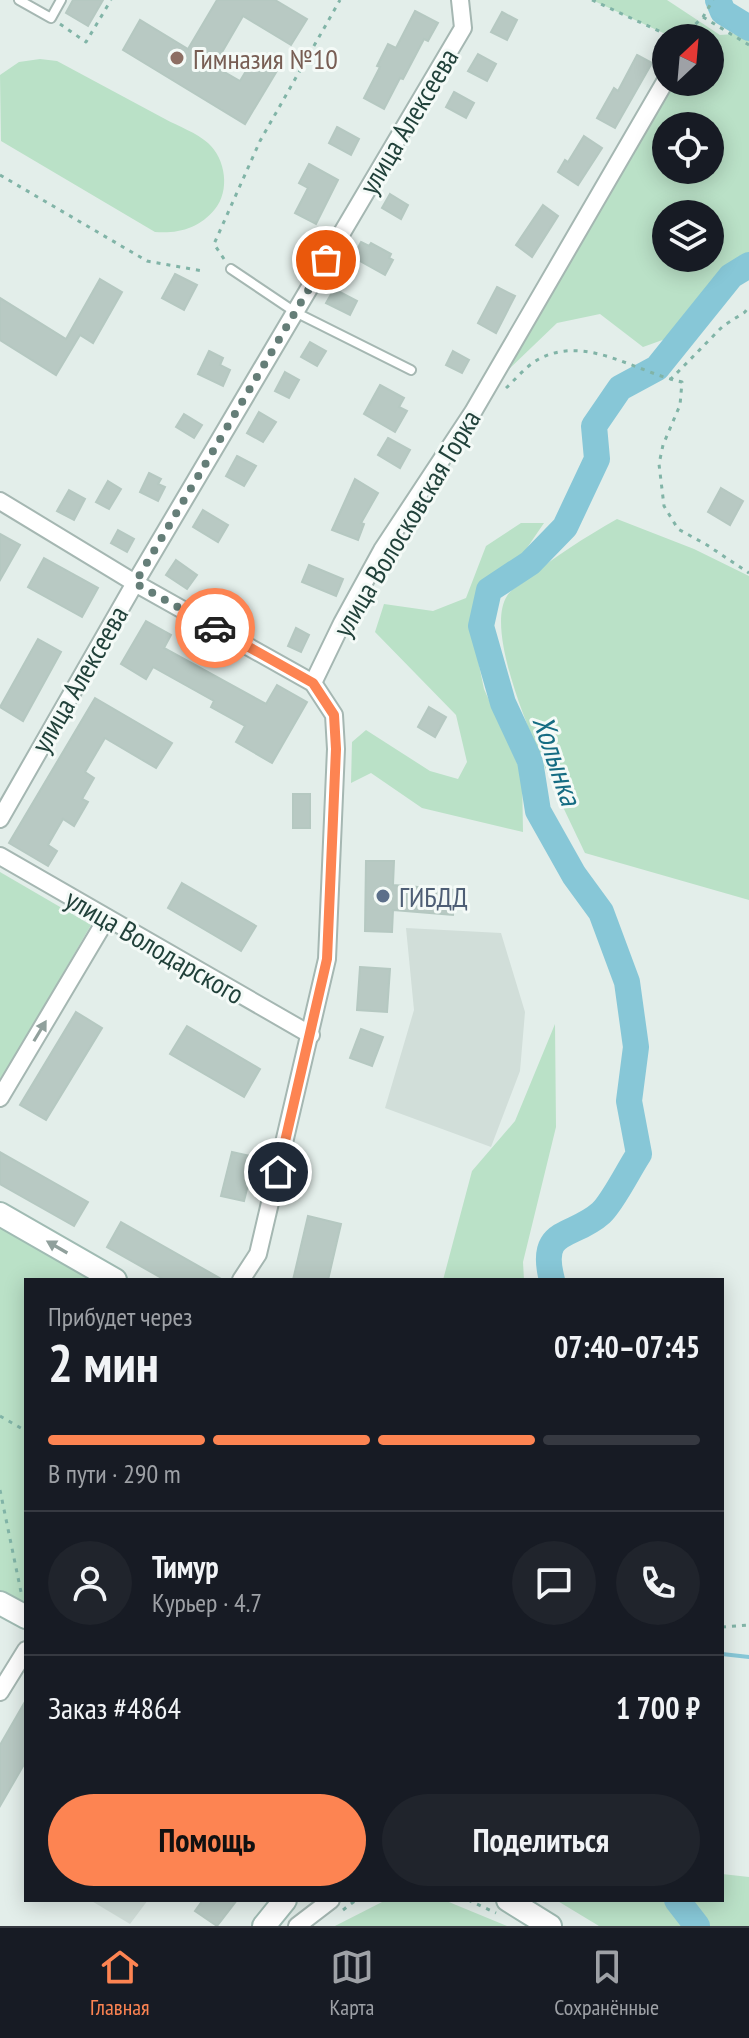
<!DOCTYPE html>
<html lang="ru">
<meta charset="utf-8">
<style>
:root{--surface:#171b24;--page:#20242c;--text:#f1f3f6;--muted:#9ea1a6;--line:#363941;--accent:#fd8452}
body{margin:0;font-family:"PT Sans Narrow",sans-serif;background:var(--page);color:var(--text);height:100vh;display:flex;flex-direction:column;font-size:30px;white-space:nowrap}
*{box-sizing:border-box;margin:0}
p{font-size:26px;color:var(--muted)}
.icon{flex:none;width:44px;height:44px;fill:none;stroke:currentColor;stroke-width:2;stroke-linecap:round;stroke-linejoin:round}
.map{position:relative;flex:1;overflow:hidden}
.details{position:absolute;left:24px;top:1278px;width:700px;height:624px;display:flex;flex-direction:column;background:var(--surface);border-radius:0px;box-shadow:0 4px 20px #0003}
.details>*{flex:none}
.needle{width:52px;rotate:26deg}
.buttons{position:absolute;left:652px;top:24px;display:grid;gap:16px}
.buttons a{display:grid;place-items:center;width:72px;height:72px;border-radius:50%;background:var(--surface);box-shadow:0 4px 20px #0003;font-size:40px}
.pin{position:absolute;display:grid;place-items:center;width:68px;height:68px;color:#fff;margin:-34px;border:4px solid #fff;border-radius:50%;box-shadow:0 2px 8px #0007}
.courier{position:absolute;display:grid;place-items:center;width:80px;height:80px;margin:-40px;border:6px solid #fd8452;border-radius:50%;background:#fff;color:#222;box-shadow:0 2px 10px #0007}
.summary em{font-style:normal;font-weight:600}
.summary div{display:flex;flex-direction:column-reverse}
.summary{display:flex;align-items:center;justify-content:space-between;height:136px;padding:0 24px}
h1{font-size:52px;font-weight:600;line-height:60px}
.bar{display:grid;grid-template-columns:repeat(4,1fr);gap:12px 8px;align-content:center;height:96px;padding:0 24px}
.bar i{height:10px;border-radius:6px;background:var(--line)}
.bar .current{background:var(--accent)}
.bar p{grid-column:span 4}
.line{display:flex;align-items:center;gap:20px;padding:0 24px;border-top:2px solid var(--line)}
.line div{flex:1}
.round{display:grid;place-items:center;flex:none;width:84px;height:84px;border-radius:42px;background:var(--page)}
.action{display:flex;gap:16px;margin-top:auto;padding:16px 24px}
.action a{flex:1;height:92px;border-radius:48px;background:var(--accent);color:#111;font-size:32px;font-weight:600;line-height:92px;text-align:center}
.action a+a{background:var(--page);color:var(--text)}
.tab-bar{display:flex;justify-content:space-around;align-items:center;height:112px;border-top:2px solid var(--line);background:var(--surface);font-size:22px;color:var(--muted)}
.tab-bar a{display:grid;justify-items:center;gap:4px}
.tab-bar .current{color:var(--accent)}
.map>svg:first-child{display:block}
.built{fill:#d1ded9}
.green{fill:#bae1c7;fill-rule:evenodd}
.lines{fill:none;stroke-linecap:round;stroke-linejoin:round}
.stream{stroke:#87c7d7;stroke-width:4}
.river{stroke:#87c7d7;stroke-width:26}
.building{fill:#b8c9c3;stroke:#b5c8c1;stroke-width:2}
.lane-casing{stroke:#a5b7b2;stroke-width:12}
.street-casing{stroke:#a5b7b2;stroke-width:20}
.secondary-casing{stroke:#a0bbb3;stroke-width:26}
.path{stroke:#81b4a7;stroke-width:3;stroke-dasharray:4 6;stroke-linecap:butt}
.lane{stroke:#fff;stroke-width:8}
.street{stroke:#fff;stroke-width:16}
.secondary{stroke:#fff;stroke-width:22}
.oneway{fill:#90a09c}
.done{stroke:#657e78;stroke-width:8;stroke-dasharray:0 14.4}
.route{stroke:#fd8452;stroke-width:10}
.education-dot{fill:#8d6e63;stroke:#f4faf7;stroke-width:3}
.service-dot{fill:#5c6f8a;stroke:#f4faf7;stroke-width:3}
.labels{text-anchor:middle;dominant-baseline:central;stroke-width:6;stroke-linejoin:round;paint-order:stroke}
.education-label{font-size:28px;fill:#785e54;stroke:#f4faf7;text-anchor:start}
.street-label{font-size:28px;fill:#21413a;stroke:#f4faf7}
.service-label{font-size:28px;fill:#4e5e75;stroke:#f4faf7;text-anchor:start}
.water-label{font-size:30px;font-style:italic;fill:#156c83;stroke:#f4faf7}
</style>
<div class="map">
<svg width="749" height="1926" viewBox="0 0 749 1926">
<rect width="100%" height="100%" fill="#e3eeea"/>
<g class="built">
<path d="M406,928L501,933L525,1012L520,1071L491,1147L385,1108L414,1010Z"/>
<path d="M90,1900H148L130,1924Z"/>
</g>
<g class="green">
<path d="M592,0H667L720,35L749,33V255L668,338L643,347L600,314L557,323L486,391L667,82H710V38H674ZM666,126H710V170H666ZM666,214H710V258H666Z"/>
<path d="M40,59L57,61C93,80 129,100 165,119C178,126 197,133 208,143C226,159 230,191 215,209C200,228 178,234 155,232L1,141L0,75L19,62Z"/>
<path d="M617,519L694,549L749,576V900L585,853C563,806 478,641 507,596C510,590 520,585 526,580C555,556 584,538 617,519Z"/>
<path d="M521,523H544L518,561L479,590L473,636L484,689L522,774L523,832L422,808L371,773L351,783L352,742L366,730L430,771L458,779L467,762L456,715L375,632L384,604L433,611L466,598L486,546Z"/>
<path d="M0,872L91,925L0,1082Z"/>
<path d="M555,1024L556,1127L523,1262L524,1280H443L472,1171L515,1121Z"/>
<path d="M0,1224L101,1280H26V1606L0,1591Z"/>
<path d="M722,1874L749,1877V1926H599L556,1900H722Z"/>
<path d="M386,1900H444L507,1926H335Z"/>
</g>
<g class="lines">
<path class="stream" d="M722,1654L749,1657"/>
<g class="river">
<path d="M718,0L723,12L749,28"/>
<path d="M552,1280C538,1227 572,1239 601,1213C613,1202 629,1169 639,1154L629,1101L636,1047L627,982L601,912L574,875L538,811L530,761L503,703L481,626L489,590L530,563L565,527L597,459L594,426L620,388L657,368L731,276L749,265"/>
<path d="M677,1900L697,1926"/>
</g>
</g>
<g class="building">
<path d="M73,0H103L88,26L66,13Z"/>
<path d="M217,0H275L307,19L291,45L243,16L214,66L240,81L255,56L278,69L245,124L123,50L140,20L188,49Z"/>
<path d="M415,11L438,23L428,41L424,39L403,79L400,78L384,109L364,98L380,67L377,66L388,44L396,48Z"/>
<path d="M502,12L517,20L507,40L491,32Z"/>
<path d="M478,54L496,64L487,81L468,71Z"/>
<path d="M637,55L652,63L615,128L597,118L614,88L618,91Z"/>
<path d="M454,92L474,103L466,118L446,107Z"/>
<path d="M337,127L359,139L351,155L329,143Z"/>
<path d="M584,136L602,148L578,185L558,172L565,160L568,162Z"/>
<path d="M309,164L338,180L316,224L295,213L308,188L299,183Z"/>
<path d="M390,194L408,205L401,219L382,208Z"/>
<path d="M543,205L558,216L532,257L516,245Z"/>
<path d="M361,242L369,246L371,243L391,254L389,258L393,260L385,275L353,257Z"/>
<path d="M175,274L197,285L184,310L162,298Z"/>
<path d="M100,279L122,292L93,343L80,335L56,375L0,340V298L66,339Z"/>
<path d="M497,287L515,296L496,333L478,323Z"/>
<path d="M334,289L357,301L350,315L326,303Z"/>
<path d="M310,342L326,351L317,366L301,357Z"/>
<path d="M209,351L223,358L220,365L230,370L223,386L198,374Z"/>
<path d="M453,351L469,360L462,373L446,365Z"/>
<path d="M285,372L299,380L289,398L275,391Z"/>
<path d="M380,385L404,398L399,407L407,411L395,432L364,414Z"/>
<path d="M259,412L276,422L263,442L247,433Z"/>
<path d="M184,414L202,425L194,438L176,427Z"/>
<path d="M388,438L410,450L400,468L378,455Z"/>
<path d="M237,456L256,466L244,486L226,476Z"/>
<path d="M149,473L161,479L158,484L165,487L158,501L140,492Z"/>
<path d="M355,479L378,493L361,523L364,524L358,540L332,530Z"/>
<path d="M108,481L121,489L109,509L96,502Z"/>
<path d="M721,488L743,501L730,525L708,512Z"/>
<path d="M69,490L85,499L74,520L57,511Z"/>
<path d="M203,510L228,525L218,542L193,527Z"/>
<path d="M118,530L134,539L127,552L111,543Z"/>
<path d="M0,534L20,545L0,580Z"/>
<path d="M44,558L98,588L82,617L28,587Z"/>
<path d="M176,560L197,575L187,589L166,575Z"/>
<path d="M309,565L343,579L336,596L302,582Z"/>
<path d="M146,621L171,635L164,648L266,704L277,685L307,702L272,763L236,742L245,726L211,707L214,701L153,667L146,679L121,664Z"/>
<path d="M296,628L309,635L301,652L288,646Z"/>
<path d="M38,639L61,652L23,721L0,707Z"/>
<path d="M95,698L172,743L156,768L105,738L85,772L94,778L82,799L88,802L74,826L63,819L48,845L57,851L48,866L9,843Z"/>
<path d="M429,707L446,717L435,737L418,727Z"/>
<rect x="293" y="794" width="17" height="34"/>
<path d="M366,861H394L393,885L455,890L453,915L393,910L392,932L365,931Z"/>
<path d="M182,883L256,926L241,951L168,908Z"/>
<path d="M360,967L390,969L387,1012L357,1010Z"/>
<path d="M76,1012L102,1028L46,1120L20,1105Z"/>
<path d="M187,1026L260,1069L244,1097L170,1054Z"/>
<path d="M361,1029L383,1037L372,1066L350,1058Z"/>
<path d="M0,1152L88,1202L74,1226L0,1184Z"/>
<path d="M232,1152L255,1157L244,1201L221,1196Z"/>
<path d="M308,1216L341,1224L328,1280H293Z"/>
<path d="M121,1222L223,1280H165L107,1247Z"/>
<path d="M26,1700V1761L0,1806V1745Z"/>
<path d="M203,1900H237L217,1926L195,1911Z"/>
</g>
<g class="lines">
<defs>
<g id="lane">
<path d="M19,0L51,18L61,0"/>
<path d="M231,269L295,312L411,370"/>
</g>
<g id="street">
<path d="M0,501L135,583L313,683L334,715L336,749L327,959L258,1254L241,1280"/>
<path d="M313,683L342,623L382,550L473,412L666,80"/>
<path d="M0,819L135,583L463,28L460,0"/>
<path d="M0,856L311,1035"/>
<path d="M0,1098L107,918"/>
<path d="M0,1692L26,1650"/>
<path d="M297,1926L331,1900"/>
</g>
<g id="secondary">
<path d="M0,1214L115,1280"/>
<path d="M0,1603L26,1617"/>
<path d="M508,1900L550,1926"/>
<path d="M264,1926L285,1900"/>
</g>
</defs>
<use href="#lane" class="lane-casing"/>
<use href="#street" class="street-casing"/>
<use href="#secondary" class="secondary-casing"/>
<g class="path">
<path d="M592,0L674,38"/>
<path d="M703,17L749,45"/>
<path d="M60,24L86,42L111,0"/>
<path d="M681,38L703,17L713,0"/>
<path d="M0,175L147,261L203,271"/>
<path d="M224,259L214,244L260,141L340,0"/>
<path d="M670,380L723,326L745,312L749,306"/>
<path d="M506,388C516,379 526,366 539,359C586,334 635,372 682,382L680,405L663,445L659,464L664,506L678,529L707,545L749,573"/>
<path d="M0,1416L26,1431"/>
<path d="M0,1490L21,1592"/>
<path d="M722,1627L749,1625"/>
<path d="M468,1900L496,1913"/>
<path d="M343,1910L356,1900"/>
</g>
<use href="#lane" class="lane"/>
<use href="#street" class="street"/>
<use href="#secondary" class="secondary"/>
</g>
<defs><path id="oneway-solid" d="M-6-.8H1V-3.2L6.5 0L1 3.2V.8H-6Z" transform="scale(2)"/></defs>
<g class="oneway">
<use href="#oneway-solid" transform="translate(40 1031) rotate(-59)"/>
<use href="#oneway-solid" transform="translate(57 1247) rotate(-150)"/>
</g>
<g class="lines">
<path class="done" d="M215,628L135,583L326,260"/>
<path class="route" d="M215,628L313,683L334,715L336,749L327,959L278,1172"/>
</g>
<circle class="education-dot" cx="177" cy="58" r="8"/>
<circle class="service-dot" cx="383" cy="896" r="8"/>
<g class="labels">
<g class="education-label">
<text x="193" y="58">Гимназия №10</text>
</g>
<g class="street-label">
<text transform="translate(408 121) rotate(-59)">улица Алексеева</text>
<text transform="translate(406 523) rotate(-59)">улица Волосковская Горка</text>
<text transform="translate(79 679) rotate(-60)">улица Алексеева</text>
<text transform="translate(155 946) rotate(30)">улица Володарского</text>
</g>
<g class="service-label">
<text x="399" y="896">ГИБДД</text>
</g>
<g class="water-label">
<text transform="translate(558 760) rotate(71)">Холынка</text>
</g>
</g>
</svg>
<div class="buttons">
<a><svg class="needle" viewBox="-14 -14 28 28"><path d="M0-13l5 13h-10z" fill="#e53935"/><path d="M0 13l5-13h-10z" fill="#9ea1a6"/></svg></a>
<a><svg class="icon" aria-label="locate" viewBox="0 0 24 24"><circle cx="12" cy="12" r="6"/><path d="M12 2v4M12 18v4M2 12h4M18 12h4"/></svg></a>
<a><svg class="icon" aria-label="layers" viewBox="0 0 24 24"><path d="M12 4l9 5-9 5-9-5zM3 14l9 5 9-5"/></svg></a>
</div>
<div class="pin" style="left:326px;top:260px;background:#ea580c"><svg class="icon" aria-label="bag" viewBox="0 0 24 24"><path d="M5 8h14l-1 12H6zM9 8a3 3 0 0 1 6 0"/></svg></div>
<div class="pin" style="left:278px;top:1172px;background:#1f2937"><svg class="icon" aria-label="home" viewBox="0 0 24 24"><path d="M3 11l9-7 9 7M6 9v11h12V9"/></svg></div>
<div class="courier" style="left:215px;top:628px"><svg class="icon" aria-label="car" viewBox="0 0 24 24"><path d="M5 17H2v-5l4-1 3-4h7l3 4 3 1v5h-3M9 17h6M6 11h13"/><circle cx="7" cy="17" r="2"/><circle cx="17" cy="17" r="2"/></svg></div>
<section class="details">
<div class="summary"><div><h1>2 мин</h1><p>Прибудет через</p></div><em>07:40–07:45</em></div>
<div class="bar"><i class="current"></i><i class="current"></i><i class="current"></i><i></i><p>В пути · 290 m</p></div>
<div class="line" style="height:144px"><a class="round"><svg class="icon" aria-label="person" viewBox="0 0 24 24"><circle cx="12" cy="8" r="4"/><path d="M4 21q1-7 8-7t8 7"/></svg></a><div><b>Тимур</b><p>Курьер · 4.7</p></div><a class="round"><svg class="icon" aria-label="chat" viewBox="0 0 24 24"><path d="M4 5h16v11H9l-5 4z"/></svg></a><a class="round"><svg class="icon" aria-label="phone" viewBox="0 0 24 24"><path d="M5 4h4l2 5-3 2q2 4 5 5l2-3 5 2v4C11 20 4 13 5 4z"/></svg></a></div>
<div class="line" style="height:104px"><div>Заказ #4864</div><b>1 700 ₽</b></div>
<div class="action"><a>Помощь</a><a>Поделиться</a></div>
</section>
</div>
<nav class="tab-bar">
<a class="current"><svg class="icon" aria-label="home" viewBox="0 0 24 24"><path d="M3 11l9-7 9 7M6 9v11h12V9"/></svg>Главная</a>
<a><svg class="icon" aria-label="map" viewBox="0 0 24 24"><path d="M3 6l6-2 6 2 6-2v14l-6 2-6-2-6 2zM9 4v14M15 6v14"/></svg>Карта</a>
<a><svg class="icon" aria-label="saved" viewBox="0 0 24 24"><path d="M7 4h10v16l-5-4-5 4z"/></svg>Сохранённые</a>
</nav>
